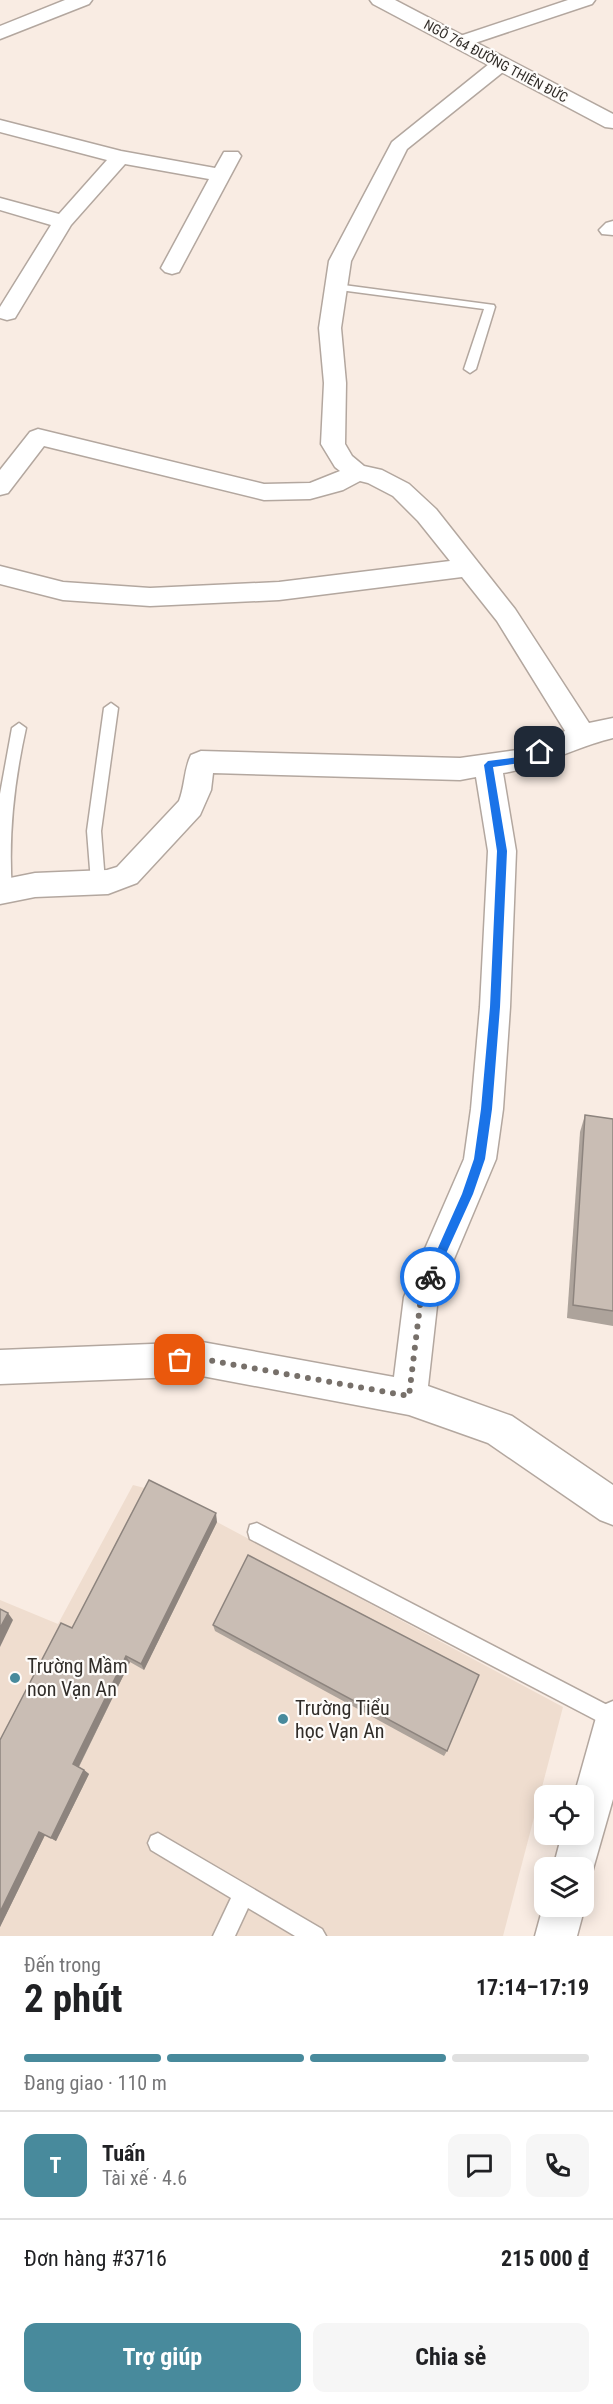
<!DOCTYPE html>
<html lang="vi">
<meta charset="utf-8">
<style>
:root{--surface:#fff;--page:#f6f6f6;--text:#202124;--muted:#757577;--line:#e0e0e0;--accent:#488a9c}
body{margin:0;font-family:"Roboto Condensed",sans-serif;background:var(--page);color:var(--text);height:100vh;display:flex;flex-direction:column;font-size:22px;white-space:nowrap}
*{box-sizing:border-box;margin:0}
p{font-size:20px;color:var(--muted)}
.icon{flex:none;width:33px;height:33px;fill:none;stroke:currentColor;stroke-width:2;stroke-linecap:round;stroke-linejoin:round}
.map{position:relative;height:1936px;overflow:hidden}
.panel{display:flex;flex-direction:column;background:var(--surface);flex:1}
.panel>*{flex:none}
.tools{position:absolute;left:534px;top:1785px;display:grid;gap:12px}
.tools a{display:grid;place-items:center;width:60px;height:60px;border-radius:12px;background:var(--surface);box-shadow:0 3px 15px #0003;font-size:30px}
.pin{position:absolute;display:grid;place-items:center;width:51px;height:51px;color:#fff;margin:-26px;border-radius:12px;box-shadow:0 3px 9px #0006}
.courier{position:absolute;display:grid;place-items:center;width:60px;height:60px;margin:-30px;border:4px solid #1a73e8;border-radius:50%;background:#fff;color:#222;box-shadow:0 2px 8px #0007}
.head em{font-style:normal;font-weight:700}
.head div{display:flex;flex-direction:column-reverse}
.head{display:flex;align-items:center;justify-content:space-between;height:102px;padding:0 24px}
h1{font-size:39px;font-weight:700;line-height:45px}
.bar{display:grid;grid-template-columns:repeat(4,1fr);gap:9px 6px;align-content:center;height:72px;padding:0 24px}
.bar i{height:8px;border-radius:4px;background:var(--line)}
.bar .current{background:var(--accent)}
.bar p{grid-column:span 4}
.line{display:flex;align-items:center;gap:15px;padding:0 24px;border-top:2px solid var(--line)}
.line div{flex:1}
.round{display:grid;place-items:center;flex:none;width:63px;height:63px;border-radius:12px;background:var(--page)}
.action{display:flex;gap:12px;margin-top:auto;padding:12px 24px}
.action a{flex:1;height:69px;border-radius:12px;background:var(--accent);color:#fff;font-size:24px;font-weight:700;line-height:69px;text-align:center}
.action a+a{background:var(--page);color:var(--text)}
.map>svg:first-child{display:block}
.built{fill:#efddcf}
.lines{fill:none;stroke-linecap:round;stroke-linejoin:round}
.service-casing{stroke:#b3a79f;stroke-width:3}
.minor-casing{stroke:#b3a79f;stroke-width:3}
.tertiary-casing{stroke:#b3a79f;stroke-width:3}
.secondary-casing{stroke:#b3a79f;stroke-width:3}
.service{fill:#fff;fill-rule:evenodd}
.minor{fill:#fff;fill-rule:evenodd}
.tertiary{fill:#fff;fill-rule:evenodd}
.secondary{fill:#fff;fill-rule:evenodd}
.wall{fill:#ada39b}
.shaded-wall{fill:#8d847e}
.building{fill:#c9bdb4;stroke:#8d847e;stroke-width:1.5}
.route{fill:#1a73e8}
.done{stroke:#77706a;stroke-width:6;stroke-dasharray:0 10.8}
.poi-dot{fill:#488a9c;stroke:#fefcfa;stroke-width:2}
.labels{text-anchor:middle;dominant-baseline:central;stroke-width:4.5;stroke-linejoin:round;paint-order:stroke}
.far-street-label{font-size:14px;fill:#312d29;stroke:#fefcfa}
.near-poi-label{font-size:20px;fill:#312d29;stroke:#fefcfa;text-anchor:start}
</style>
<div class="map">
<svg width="613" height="1936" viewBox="0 0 613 1936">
<rect width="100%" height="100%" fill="#f9ece3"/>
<path class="built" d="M133,1485L152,1490L217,1522L563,1707L503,1936H0V1600L58,1624Z"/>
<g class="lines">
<defs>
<g id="service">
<path d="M336,284L494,305L495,307L476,369L470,373L464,369L484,309L332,289V285Z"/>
<path d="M111,703L118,708L101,831L105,882L103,886H93L91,882L87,831L104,708Z"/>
<path d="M19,723L26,728C14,782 8,836 12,891L10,895H0V794L12,728Z"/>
<path d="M257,1523L613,1708V1729L250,1539L248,1532L250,1525Z"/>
<path d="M158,1833L322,1929L326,1936H295L248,1908L235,1936H213L231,1898L151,1850L148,1843L151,1836Z"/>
</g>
<g id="minor">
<path d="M568,0H595L592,4L466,46H454L451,42L454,38Z"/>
<path d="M501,58L508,60L510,64L508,68L407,149L351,261L341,328L346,383L345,444L352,456L364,466L382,470L409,484L436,509L515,609L589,723L613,718V738C575,747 541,767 503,773L516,851L510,1007L503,1109L496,1159L438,1297L428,1386L512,1416L613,1485V1525L600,1520L488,1443L409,1415L202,1376L0,1384V1350L202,1342L394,1377L404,1297L464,1159L471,1109L480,1007L488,851L476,777L460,780L213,773L211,790L200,815L137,883L108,894L35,897L0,904V880L35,873L107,870L117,867L179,801C185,786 184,769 191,755L201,751L460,758L517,750L565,731L497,621L462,577L279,600L150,606L63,600L0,584V566L63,582L150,588L279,582L450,561L418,521L393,496L368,483L360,481L343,490L310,499L264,500L44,446L8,493L0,495V470L30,432L38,429L264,484L310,483L340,471L335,467L321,444L324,383L319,328L329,261L392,142L494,60Z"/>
<path d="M0,120L121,151L215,168L224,152H238L241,156L179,272L172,274L165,272L161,268L209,179L125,164L71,225L15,318L7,320L0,318V307L51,225L0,210V198L59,214L107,160L0,132Z"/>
<path d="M613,221V235L602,234L599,230L606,223Z"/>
<path d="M613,1701V1799L589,1883L584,1885V1868H553L562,1834H584V1796H574L599,1707Z"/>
<path d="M544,1903V1906H584V1903L585,1906L577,1936H535Z"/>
</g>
<path id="tertiary" d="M370,0H395L613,114V128L605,127L373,4Z"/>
<path id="secondary" d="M65,0H92L89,4L0,39V26Z"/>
</defs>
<use href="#service" class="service-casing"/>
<use href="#minor" class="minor-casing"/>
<use href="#tertiary" class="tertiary-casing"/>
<use href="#secondary" class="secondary-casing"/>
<use href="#service" class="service"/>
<use href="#minor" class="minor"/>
<use href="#tertiary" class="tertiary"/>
<use href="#secondary" class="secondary"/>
</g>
<g class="wall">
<path d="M585,1115L613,1119V1326L567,1318L580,1132Z"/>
<path d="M217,1522L144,1670L130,1662L79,1767L84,1770L89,1774L56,1841L45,1835L0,1927V1740L72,1628Z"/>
<path d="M213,1625L447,1751L444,1756L215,1631Z"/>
</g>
<g class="shaded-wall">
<path d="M216,1513L217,1522L144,1670L141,1664Z"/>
<path d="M8,1613L13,1620L0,1647V1628Z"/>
<path d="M126,1656L130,1662L78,1768L73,1764Z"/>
<path d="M84,1770L89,1774L56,1841L51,1838Z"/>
<path d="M39,1832L45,1835L0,1927V1912Z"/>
</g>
<g class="building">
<path d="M585,1115L613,1119V1311L573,1305Z"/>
<path d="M149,1480L216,1513L141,1664L126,1656L73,1764L84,1770L51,1838L39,1832L0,1912V1740L61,1623L72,1628Z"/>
<path d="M248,1555L479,1675L447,1751L213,1625Z"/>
<path d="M0,1609L8,1613L0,1628Z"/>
</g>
<path class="route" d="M540,748L545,752L544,754L520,763L493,767L507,851L500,1007L492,1109L485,1159L473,1194L434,1280L430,1282L425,1277L462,1194L474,1159L481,1109L490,1007L497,851L484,765L488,761L519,757Z"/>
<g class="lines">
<path class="done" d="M180,1360L202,1359L409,1396L421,1297L430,1277"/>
</g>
<g class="poi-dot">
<circle cx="15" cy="1678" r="6"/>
<circle cx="283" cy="1719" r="6"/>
</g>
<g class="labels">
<g class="far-street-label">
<text transform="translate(496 61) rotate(28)">NGÕ 764 ĐƯỜNG THIÊN ĐỨC</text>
</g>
<g class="near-poi-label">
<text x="27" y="1666">Trường Mầm<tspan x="27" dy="23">non Vạn An</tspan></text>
<text x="295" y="1708">Trường Tiểu<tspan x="295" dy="23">học Vạn An</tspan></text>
</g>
</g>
</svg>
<div class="tools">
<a><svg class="icon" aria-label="locate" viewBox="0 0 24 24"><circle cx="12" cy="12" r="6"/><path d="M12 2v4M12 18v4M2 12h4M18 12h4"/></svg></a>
<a><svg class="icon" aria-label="layers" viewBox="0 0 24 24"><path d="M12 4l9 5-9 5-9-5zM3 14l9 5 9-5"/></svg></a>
</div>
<div class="pin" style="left:180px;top:1360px;background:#ea580c"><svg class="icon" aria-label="bag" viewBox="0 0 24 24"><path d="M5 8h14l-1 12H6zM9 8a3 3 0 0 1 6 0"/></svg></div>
<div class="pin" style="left:540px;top:752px;background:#1f2937"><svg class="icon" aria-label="home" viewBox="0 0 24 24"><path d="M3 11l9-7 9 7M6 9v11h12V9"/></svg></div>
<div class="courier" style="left:430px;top:1277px"><svg class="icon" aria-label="bike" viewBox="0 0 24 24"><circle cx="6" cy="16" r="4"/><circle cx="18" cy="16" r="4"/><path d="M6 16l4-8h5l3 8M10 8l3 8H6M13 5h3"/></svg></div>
</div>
<section class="panel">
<div class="head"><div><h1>2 phút</h1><p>Đến trong</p></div><em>17:14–17:19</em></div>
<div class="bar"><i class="current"></i><i class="current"></i><i class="current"></i><i></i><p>Đang giao · 110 m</p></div>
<div class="line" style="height:108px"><b class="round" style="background:var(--accent);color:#fff">T</b><div><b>Tuấn</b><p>Tài xế · 4.6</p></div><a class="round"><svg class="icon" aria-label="chat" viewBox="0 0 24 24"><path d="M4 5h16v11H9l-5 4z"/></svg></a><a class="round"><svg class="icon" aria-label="phone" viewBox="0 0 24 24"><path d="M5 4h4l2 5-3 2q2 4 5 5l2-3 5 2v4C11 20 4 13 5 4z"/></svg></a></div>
<div class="line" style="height:78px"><div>Đơn hàng #3716</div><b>215 000 ₫</b></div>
<div class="action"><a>Trợ giúp</a><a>Chia sẻ</a></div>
</section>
